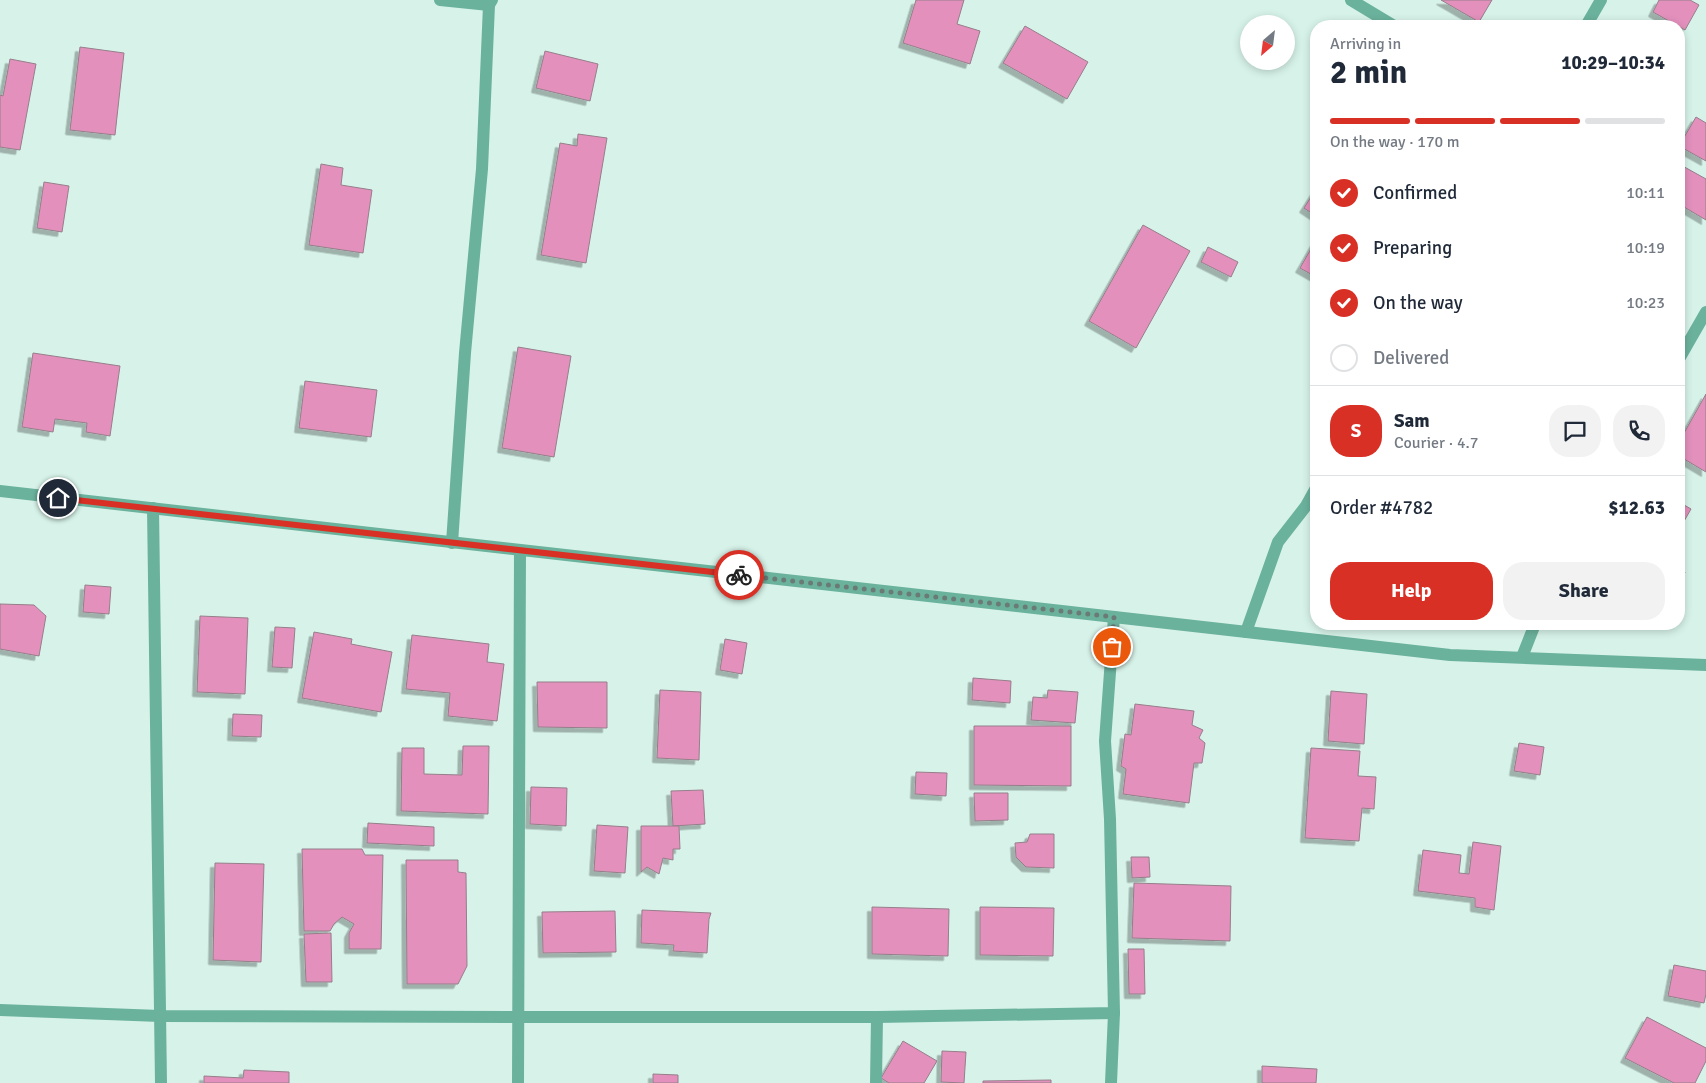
<!DOCTYPE html>
<meta charset="utf-8">
<style>
:root{--surface:#fff;--page:#f2f2f3;--text:#1f2937;--muted:#747a83;--line:#e0e1e3;--accent:#d93025}
body{margin:0;font-family:Signika,sans-serif;background:var(--page);color:var(--text);height:100vh;display:flex;flex-direction:column;font-size:19px;white-space:nowrap}
*{box-sizing:border-box;margin:0}
p{font-size:16px;color:var(--muted)}
.icon{flex:none;width:28px;height:28px;fill:none;stroke:currentColor;stroke-width:2;stroke-linecap:round;stroke-linejoin:round}
.map{position:relative;flex:1;overflow:hidden}
.sheet{position:absolute;left:1310px;top:20px;width:375px;height:610px;display:flex;flex-direction:column;background:var(--surface);border-radius:20px;box-shadow:0 2px 8px #0003}
.sheet>*{flex:none}
.needle{width:32px;rotate:208deg}
.tools{position:absolute;left:1240px;top:15px;display:grid;gap:10px}
.tools a{display:grid;place-items:center;width:55px;height:55px;border-radius:50%;background:var(--surface);box-shadow:0 2px 8px #0003;font-size:25px}
.pin{position:absolute;display:grid;place-items:center;width:42px;height:42px;color:#fff;margin:-21px;border:2px solid #fff;border-radius:50%;box-shadow:0 1px 5px #0007}
.courier{position:absolute;display:grid;place-items:center;width:50px;height:50px;margin:-25px;border:4px solid #d93025;border-radius:50%;background:#fff;color:#222;box-shadow:0 1px 6px #0007}
.summary em{font-style:normal;font-weight:700}
.summary div{display:flex;flex-direction:column-reverse}
.summary{display:flex;align-items:center;justify-content:space-between;height:85px;padding:0 20px}
h1{font-size:32px;font-weight:700;line-height:38px}
.bar{display:grid;grid-template-columns:repeat(4,1fr);gap:8px 5px;align-content:center;height:60px;padding:0 20px}
.bar i{height:6px;border-radius:4px;background:var(--line)}
.bar .selected{background:var(--accent)}
.bar p{grid-column:span 4}
.line{display:flex;align-items:center;gap:12px;padding:0 20px;border-top:1px solid var(--line)}
.line div{flex:1}
.round{display:grid;place-items:center;flex:none;width:52px;height:52px;border-radius:20px;background:var(--page)}
ol{padding:0 20px;list-style:none}
li{display:flex;align-items:center;gap:15px;height:55px}
li p{margin-inline-start:auto}
li .icon{padding:5px;border-radius:50%;background:var(--accent);color:#fff;stroke-width:4}
li:last-child{color:var(--muted)}
li i{width:28px;height:28px;border:2px solid var(--line);border-radius:50%}
.action{display:flex;gap:10px;margin-top:auto;padding:10px 20px}
.action a{flex:1;height:58px;border-radius:20px;background:var(--accent);color:#fff;font-size:20px;font-weight:700;line-height:58px;text-align:center}
.action a+a{background:var(--page);color:var(--text)}
.map>svg:first-child{display:block}
.building{fill:#e390bd;stroke:#957e89;filter:url(#shadow)}
.lines{fill:none;stroke-linecap:round;stroke-linejoin:round}
.minor{stroke:#6bb29d;stroke-width:12}
.done{stroke:#6a7b76;stroke-width:5;stroke-dasharray:0 9}
.route{stroke:#d93025;stroke-width:6}
</style>
<div class="map">
<svg width="1706" height="1083" viewBox="0 0 1706 1083">
<defs>
<filter id="shadow"><feDropShadow dx="-4.5" dy="4.5" stdDeviation="0" flood-color="#0004"/></filter>
</defs>
<rect width="100%" height="100%" fill="#d7f3e9"/>
<g class="building">
<path d="M916,0H964L957,24L980,31L970,64L903,43Z"/>
<path d="M1441,0H1492L1479,22Z"/>
<path d="M1659,0H1690L1699,5L1685,30L1653,12Z"/>
<path d="M1025,26L1088,62L1067,99L1003,63Z"/>
<path d="M80,47L124,53L115,135L70,130Z"/>
<path d="M545,51L598,64L590,101L536,88Z"/>
<path d="M10,59L36,64L20,150L0,147V95L3,96Z"/>
<path d="M1696,117L1706,123V161L1679,146Z"/>
<path d="M578,134L607,138L586,263L541,255L560,143L577,146Z"/>
<path d="M321,164L343,168L341,185L372,190L363,253L309,245Z"/>
<path d="M1679,164L1706,179V220L1679,204Z"/>
<path d="M44,182L69,186L62,232L37,228Z"/>
<path d="M1316,189V216L1304,208Z"/>
<path d="M1143,225L1190,251L1136,348L1089,321Z"/>
<path d="M1316,240V277L1300,268Z"/>
<path d="M1208,247L1238,262L1231,277L1201,262Z"/>
<path d="M518,347L571,356L554,457L502,448Z"/>
<path d="M33,353L120,366L110,436L86,432L87,423L55,419L53,432L22,427Z"/>
<path d="M305,381L377,390L371,437L299,428Z"/>
<path d="M1706,394V472L1679,456V442Z"/>
<path d="M1679,502L1691,509L1679,530Z"/>
<path d="M1679,570L1685,572L1679,590Z"/>
<path d="M85,585L111,587L109,614L83,612Z"/>
<path d="M0,604L34,605L46,616L39,656L0,649Z"/>
<path d="M200,616L248,618L245,694L197,692Z"/>
<path d="M275,627L295,628L292,668L272,667Z"/>
<path d="M314,632L352,639L351,644L392,652L381,712L302,698Z"/>
<path d="M412,635L489,644L487,662L504,664L497,721L448,716L450,693L406,689Z"/>
<path d="M725,639L747,643L742,674L720,670Z"/>
<path d="M973,678L1011,681L1010,703L972,700Z"/>
<path d="M537,682H607V728L538,727Z"/>
<path d="M660,690L701,692L699,760L657,758Z"/>
<path d="M1048,690L1078,692L1075,723L1031,720L1033,697L1047,698Z"/>
<path d="M1331,691L1367,694L1364,744L1328,741Z"/>
<path d="M1135,704L1194,711L1192,725L1203,730L1199,738L1205,743L1202,763H1194L1189,803L1123,794L1126,769L1121,766L1125,734L1131,735Z"/>
<path d="M233,714L262,715L261,737L232,736Z"/>
<path d="M974,726H1071V786L974,785Z"/>
<path d="M1519,743L1544,747L1540,775L1514,771Z"/>
<path d="M463,746H489L488,814L401,811L402,748H424V774L462,775Z"/>
<path d="M1311,748L1360,751L1358,776L1376,777L1374,809L1362,808L1359,841L1305,838Z"/>
<path d="M916,772L947,773L946,796L915,794Z"/>
<path d="M531,787L567,788L566,826L530,824Z"/>
<path d="M703,790L705,824L673,826L671,791Z"/>
<path d="M974,793H1008V820L975,821Z"/>
<path d="M368,823L434,827V846L367,843Z"/>
<path d="M597,825L628,827L625,873L594,871Z"/>
<path d="M641,826H679L680,849H673V860L663,858L659,874L647,867L641,872Z"/>
<path d="M1030,834H1054V868L1026,867L1016,857L1015,843L1027,842Z"/>
<path d="M1473,842L1501,846L1494,910L1475,907V898L1418,891L1423,850L1461,855L1459,873L1469,874Z"/>
<path d="M302,849H362L365,855H383L381,949H349V933L354,924L342,917L334,924L330,931H304Z"/>
<path d="M1131,857H1149L1150,877L1132,878Z"/>
<path d="M406,860H458V872L466,873L467,966L458,984H407Z"/>
<path d="M215,863L264,864L261,962L213,960Z"/>
<path d="M1134,883L1231,886L1230,941L1132,938Z"/>
<path d="M872,907L949,909L948,956L872,954Z"/>
<path d="M980,907L1054,908L1053,956L980,955Z"/>
<path d="M642,910L711,913L709,919L707,953L673,951L674,945L641,943Z"/>
<path d="M615,911L616,952L543,953L542,912Z"/>
<path d="M331,933L332,982H306L304,934Z"/>
<path d="M1128,949H1144L1145,994H1129Z"/>
<path d="M1674,965L1706,971V994L1704,1003L1668,996Z"/>
<path d="M1647,1017L1706,1048V1061L1695,1083H1674L1625,1058Z"/>
<path d="M903,1041L937,1061L924,1083H889L881,1078Z"/>
<path d="M942,1051L966,1052L964,1083L941,1082Z"/>
<path d="M1262,1066L1317,1069L1316,1083H1262Z"/>
<path d="M244,1070L289,1072V1083H204V1076L243,1078Z"/>
<path d="M653,1074L678,1075V1083H653Z"/>
<path d="M1051,1080V1083H983V1081Z"/>
</g>
<g class="lines">
<g class="minor">
<path d="M440,0L489,5"/>
<path d="M1351,0L1394,26"/>
<path d="M1586,26L1601,0"/>
<path d="M1679,359L1706,312"/>
<path d="M0,491L1450,655L1706,665"/>
<path d="M153,508L161,1083"/>
<path d="M452,543L465,353L482,169L489,5L492,0"/>
<path d="M1246,632L1278,542L1306,506L1316,488"/>
<path d="M1522,657L1535,624"/>
<path d="M0,1010L160,1016L517,1017H877L1114,1013L1110,819L1105,741L1114,617"/>
<path d="M518,1083L520,551"/>
<path d="M876,1083L877,1017"/>
<path d="M1111,1083L1114,1013"/>
</g>
</g>
<g class="lines">
<path class="done" d="M739,575L1114,617L1112,647"/>
<path class="route" d="M58,498L739,575"/>
</g>
</svg>
<div class="tools">
<a><svg class="needle" viewBox="-14 -14 28 28"><path d="M0-13l5 13h-10z" fill="#e53935"/><path d="M0 13l5-13h-10z" fill="#747a83"/></svg></a>
</div>
<div class="pin" style="left:1112px;top:647px;background:#ea580c"><svg class="icon" aria-label="bag" viewBox="0 0 24 24"><path d="M5 8h14l-1 12H6zM9 8a3 3 0 0 1 6 0"/></svg></div>
<div class="pin" style="left:58px;top:498px;background:#1f2937"><svg class="icon" aria-label="home" viewBox="0 0 24 24"><path d="M3 11l9-7 9 7M6 9v11h12V9"/></svg></div>
<div class="courier" style="left:739px;top:575px"><svg class="icon" aria-label="bike" viewBox="0 0 24 24"><circle cx="6" cy="16" r="4"/><circle cx="18" cy="16" r="4"/><path d="M6 16l4-8h5l3 8M10 8l3 8H6M13 5h3"/></svg></div>
<section class="sheet">
<div class="summary"><div><h1>2 min</h1><p>Arriving in</p></div><em>10:29–10:34</em></div>
<div class="bar"><i class="selected"></i><i class="selected"></i><i class="selected"></i><i></i><p>On the way · 170 m</p></div>
<ol>
<li><svg class="icon" aria-label="check" viewBox="0 0 24 24"><path d="M5 12l5 5 9-10"/></svg>Confirmed<p>10:11</p></li>
<li><svg class="icon" aria-label="check" viewBox="0 0 24 24"><path d="M5 12l5 5 9-10"/></svg>Preparing<p>10:19</p></li>
<li><svg class="icon" aria-label="check" viewBox="0 0 24 24"><path d="M5 12l5 5 9-10"/></svg>On the way<p>10:23</p></li>
<li><i></i>Delivered</li>
</ol>
<div class="line" style="height:90px"><b class="round" style="background:var(--accent);color:#fff">S</b><div><b>Sam</b><p>Courier · 4.7</p></div><a class="round"><svg class="icon" aria-label="chat" viewBox="0 0 24 24"><path d="M4 5h16v11H9l-5 4z"/></svg></a><a class="round"><svg class="icon" aria-label="phone" viewBox="0 0 24 24"><path d="M5 4h4l2 5-3 2q2 4 5 5l2-3 5 2v4C11 20 4 13 5 4z"/></svg></a></div>
<div class="line" style="height:65px"><div>Order #4782</div><b>$12.63</b></div>
<div class="action"><a>Help</a><a>Share</a></div>
</section>
</div>
